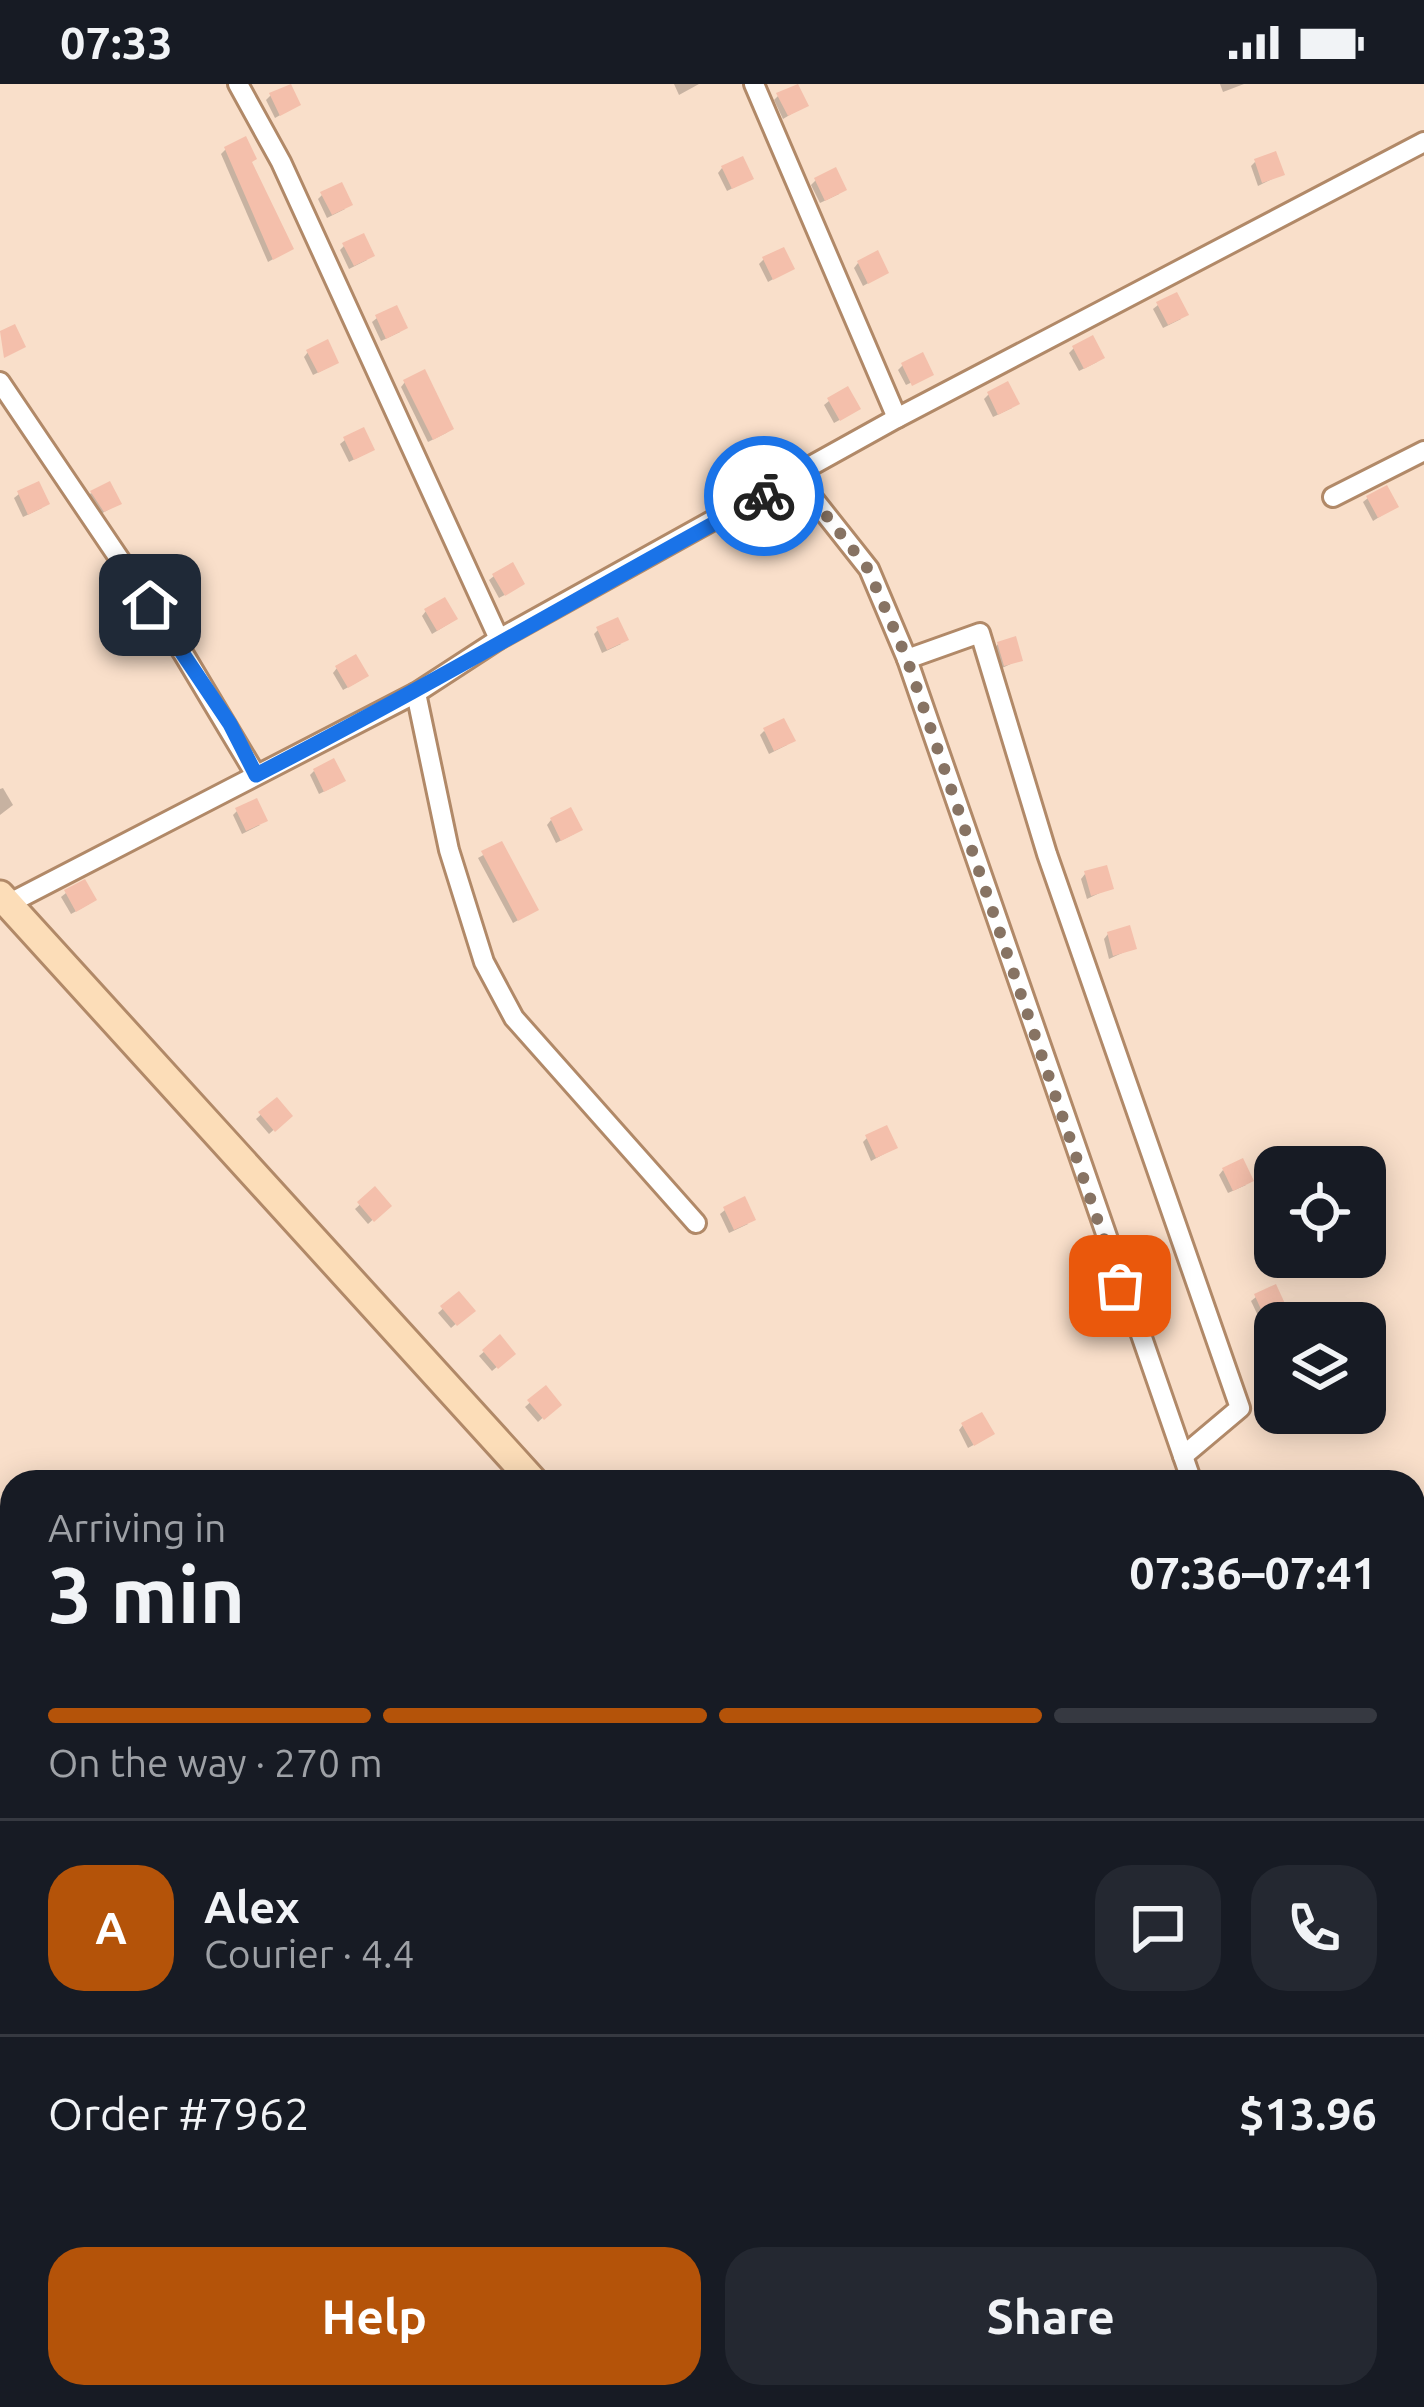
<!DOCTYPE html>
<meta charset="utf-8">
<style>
:root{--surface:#171b24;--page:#242831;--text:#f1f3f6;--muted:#9ea1a6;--line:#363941;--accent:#b45309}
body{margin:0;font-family:Ubuntu,sans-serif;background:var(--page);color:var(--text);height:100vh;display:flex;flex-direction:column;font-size:45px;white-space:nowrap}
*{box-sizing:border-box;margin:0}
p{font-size:39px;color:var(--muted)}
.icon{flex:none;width:66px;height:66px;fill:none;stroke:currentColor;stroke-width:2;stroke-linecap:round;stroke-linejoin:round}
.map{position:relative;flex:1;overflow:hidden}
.drawer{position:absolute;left:0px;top:1386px;width:1425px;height:939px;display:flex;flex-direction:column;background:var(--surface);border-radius:36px 36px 0 0;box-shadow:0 6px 30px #0003}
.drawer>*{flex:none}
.buttons{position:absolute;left:1254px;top:1062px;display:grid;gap:24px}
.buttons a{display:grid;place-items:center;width:132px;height:132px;border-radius:24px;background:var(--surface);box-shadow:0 6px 30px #0003;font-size:60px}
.pin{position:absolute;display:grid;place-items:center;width:102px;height:102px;color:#fff;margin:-51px;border-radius:24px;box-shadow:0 6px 18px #0006}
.courier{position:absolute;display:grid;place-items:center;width:120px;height:120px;margin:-60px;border:9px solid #1a73e8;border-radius:50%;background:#fff;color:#222;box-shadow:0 3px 15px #0007}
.overview em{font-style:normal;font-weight:700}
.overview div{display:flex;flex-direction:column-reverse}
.overview{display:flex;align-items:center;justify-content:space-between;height:204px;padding:0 48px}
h1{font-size:78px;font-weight:700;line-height:90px}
.bar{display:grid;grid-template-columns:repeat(4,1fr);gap:18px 12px;align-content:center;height:144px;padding:0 48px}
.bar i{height:15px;border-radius:9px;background:var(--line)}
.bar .on{background:var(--accent)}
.bar p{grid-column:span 4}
.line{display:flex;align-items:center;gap:30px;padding:0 48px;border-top:3px solid var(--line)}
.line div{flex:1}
.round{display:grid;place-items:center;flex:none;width:126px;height:126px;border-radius:36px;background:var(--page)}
.primary-button{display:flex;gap:24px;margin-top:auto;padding:24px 48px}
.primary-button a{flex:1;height:138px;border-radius:36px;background:var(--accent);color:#fff;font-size:48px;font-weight:700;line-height:138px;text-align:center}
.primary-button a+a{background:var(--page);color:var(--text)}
.status{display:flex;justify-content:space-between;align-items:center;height:84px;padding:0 60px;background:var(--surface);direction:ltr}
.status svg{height:33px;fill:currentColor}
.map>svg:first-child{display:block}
.shadow{fill:#0003}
.building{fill:#f4bfab}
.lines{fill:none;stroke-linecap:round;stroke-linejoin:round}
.street-casing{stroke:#b18968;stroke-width:24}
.secondary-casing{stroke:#b18968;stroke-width:33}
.street{stroke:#fff;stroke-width:18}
.secondary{stroke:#fcddb8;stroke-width:27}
.done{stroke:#877363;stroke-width:12;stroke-dasharray:0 21.6}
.route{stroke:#1a73e8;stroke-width:15}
</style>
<div class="status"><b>07:33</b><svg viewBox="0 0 49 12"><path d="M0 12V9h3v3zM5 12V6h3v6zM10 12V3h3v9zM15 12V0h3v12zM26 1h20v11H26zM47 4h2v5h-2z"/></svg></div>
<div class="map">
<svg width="1424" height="2323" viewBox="0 0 1424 2323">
<rect width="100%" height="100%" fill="#f9dfca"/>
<g class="shadow">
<path d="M674,0H699L679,11Z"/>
<path d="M1220,0H1244L1223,8Z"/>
<path d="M271,11L298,21L275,34L266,16Z"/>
<path d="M778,12L806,21L783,35L774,16Z"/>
<path d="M226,65L249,79L291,165L268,178L221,70Z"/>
<path d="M1255,78L1282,90L1258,102L1251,82Z"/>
<path d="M722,84L745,98L727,107L718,89Z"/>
<path d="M816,96L839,110L820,119L811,101Z"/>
<path d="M322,111L345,125L327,134L318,115Z"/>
<path d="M344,162L367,176L349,185L340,166Z"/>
<path d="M764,175L791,185L768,198L759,180Z"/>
<path d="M858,179L886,189L863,202L854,184Z"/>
<path d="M1158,221L1181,235L1163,244L1153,225Z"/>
<path d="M377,234L400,248L381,257L372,238Z"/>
<path d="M1074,264L1097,278L1079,287L1069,269Z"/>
<path d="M308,268L331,282L313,291L304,273Z"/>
<path d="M903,281L929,290L906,301L898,286Z"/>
<path d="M405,298L451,345L446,349L428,358L401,303Z"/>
<path d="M989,310L1012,324L993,333L984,315Z"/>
<path d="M829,317L852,329L834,339L824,321Z"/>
<path d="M345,356L367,369L349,378L340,360Z"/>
<path d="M91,409L113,423L99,431L87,413Z"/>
<path d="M19,410L42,424L23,433L14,414Z"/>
<path d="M1368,414L1395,423L1373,437L1363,418Z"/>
<path d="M494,492L517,504L499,514L489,496Z"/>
<path d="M426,527L450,539L432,550L422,532Z"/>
<path d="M598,546L621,560L602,569L594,550Z"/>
<path d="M998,560L1019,576L1000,585L994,565Z"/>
<path d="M337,584L361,596L343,606L333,589Z"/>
<path d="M764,647L787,661L769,670L760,651Z"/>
<path d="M314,687L337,701L319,710L310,691Z"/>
<path d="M3,704L13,721L0,731V705Z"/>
<path d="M237,727L260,741L242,750L233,731Z"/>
<path d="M551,736L574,750L556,759L547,741Z"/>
<path d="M501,761L536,826L513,839L478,774Z"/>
<path d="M1085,790L1110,804L1087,815L1081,795Z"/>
<path d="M66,809L89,820L71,830L61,813Z"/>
<path d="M1108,850L1133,864L1109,875L1104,855Z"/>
<path d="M276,1017L289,1032L269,1050L256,1035Z"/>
<path d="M867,1054L895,1064L871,1077L863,1058Z"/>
<path d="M1223,1086L1246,1101L1228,1109L1219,1091Z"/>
<path d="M375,1107L388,1122L368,1140L355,1125Z"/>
<path d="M725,1126L748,1140L729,1149L720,1130Z"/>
<path d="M458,1211L471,1227L451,1244L438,1229Z"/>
<path d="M1081,1211L1108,1221L1085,1234L1076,1215Z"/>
<path d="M1256,1213L1279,1227L1260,1236L1251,1217Z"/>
<path d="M500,1254L512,1270L492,1287L479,1272Z"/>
<path d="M545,1305L558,1320L538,1338L525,1323Z"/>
<path d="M963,1341L986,1354L968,1364L959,1346Z"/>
<path d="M1413,1781L1424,1793V1873L1413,1860Z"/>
<path d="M1413,1976L1424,1988V2065L1413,2053Z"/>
</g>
<g class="building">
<path d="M291,0L301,21L280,32L269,9Z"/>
<path d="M798,0L809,22L788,32L776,9Z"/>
<path d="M246,52L257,75L252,78L294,165L273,176L224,63Z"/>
<path d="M1276,67L1285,91L1262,99L1254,75Z"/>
<path d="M743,72L754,95L732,105L721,82Z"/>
<path d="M836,83L847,106L825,117L814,94Z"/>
<path d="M342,98L353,121L332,131L320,108Z"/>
<path d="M364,149L375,172L354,182L342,159Z"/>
<path d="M784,163L795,185L773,196L762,173Z"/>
<path d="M878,166L889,189L868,200L857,177Z"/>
<path d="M1177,208L1189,231L1168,241L1156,218Z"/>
<path d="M397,221L408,244L386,255L375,231Z"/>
<path d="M15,240L26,263L4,274L0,247Z"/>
<path d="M1093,251L1105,274L1084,285L1072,262Z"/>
<path d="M328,255L339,279L318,289L306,266Z"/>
<path d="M923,268L934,291L912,302L901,279Z"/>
<path d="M425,285L454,345L433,356L403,296Z"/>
<path d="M1008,297L1020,320L998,331L987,308Z"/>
<path d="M848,302L861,325L840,337L827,314Z"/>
<path d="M364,343L375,366L354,376L343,353Z"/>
<path d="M39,397L50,420L28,431L17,407Z"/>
<path d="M110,397L122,420L104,428L90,407Z"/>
<path d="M1387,401L1399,423L1378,434L1366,412Z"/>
<path d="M513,478L525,500L505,512L492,490Z"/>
<path d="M445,513L458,535L437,547L424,525Z"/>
<path d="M618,533L629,556L607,566L596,543Z"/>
<path d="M1016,552L1023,577L1004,582L997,558Z"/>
<path d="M356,570L369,592L348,604L335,582Z"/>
<path d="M784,634L796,657L774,667L763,644Z"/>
<path d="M334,674L346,697L324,708L313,685Z"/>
<path d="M257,714L268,737L246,747L235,724Z"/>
<path d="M571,723L583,746L561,757L550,734Z"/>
<path d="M502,757L539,826L518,837L481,767Z"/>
<path d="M1107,781L1114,805L1091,812L1084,787Z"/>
<path d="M85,795L97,816L76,828L64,806Z"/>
<path d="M1130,841L1137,865L1113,872L1107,848Z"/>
<path d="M277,1013L293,1032L275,1048L258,1028Z"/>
<path d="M887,1041L898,1064L876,1074L865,1051Z"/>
<path d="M1243,1074L1254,1097L1233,1107L1222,1084Z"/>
<path d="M375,1102L392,1122L374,1138L357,1118Z"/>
<path d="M745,1112L756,1136L734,1146L723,1123Z"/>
<path d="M1101,1198L1112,1221L1090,1232L1079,1209Z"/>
<path d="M1276,1200L1287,1224L1265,1234L1254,1210Z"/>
<path d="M459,1207L476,1227L457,1242L440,1222Z"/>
<path d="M500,1250L516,1270L498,1285L482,1266Z"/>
<path d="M546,1301L562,1321L544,1336L527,1316Z"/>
<path d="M982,1328L995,1350L974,1362L961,1339Z"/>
</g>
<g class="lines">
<defs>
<g id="street">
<path d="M238,0L281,78L499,555"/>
<path d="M754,0L897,334"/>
<path d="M0,298L183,569L256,691"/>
<path d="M797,394L869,485L907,575L980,549L1047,770L1240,1324L1183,1372"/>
<path d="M1333,413L1424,367"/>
<path d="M907,575L1192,1398"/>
<path d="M416,609L449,766L484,878L514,934L696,1139"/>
<path d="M8,820L416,609L499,555L897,334L1424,58"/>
<path d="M1413,1474L1424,1470"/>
<path d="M1413,1737L1424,1749"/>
<path d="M1413,2065L1424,2077"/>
</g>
<g id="secondary">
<path d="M0,811L534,1398"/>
<path d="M1363,2313L1372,2323"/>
</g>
</defs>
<use href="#street" class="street-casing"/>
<use href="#secondary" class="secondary-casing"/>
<use href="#street" class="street"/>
<use href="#secondary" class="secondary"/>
</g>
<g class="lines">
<path class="done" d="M764,412L797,394L868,485L907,575L1120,1202"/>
<path class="route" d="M150,521L230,640L256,691C428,603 594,504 764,412"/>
</g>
</svg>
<div class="buttons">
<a><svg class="icon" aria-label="locate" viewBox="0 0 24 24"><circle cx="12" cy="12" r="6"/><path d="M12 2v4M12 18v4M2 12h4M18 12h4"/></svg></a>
<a><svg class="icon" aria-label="layers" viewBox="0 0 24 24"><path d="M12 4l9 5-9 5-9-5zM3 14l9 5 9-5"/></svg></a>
</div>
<div class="pin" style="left:1120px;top:1202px;background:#ea580c"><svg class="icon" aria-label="bag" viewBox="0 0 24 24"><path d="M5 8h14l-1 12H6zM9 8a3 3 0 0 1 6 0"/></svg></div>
<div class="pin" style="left:150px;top:521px;background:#1f2937"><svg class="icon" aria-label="home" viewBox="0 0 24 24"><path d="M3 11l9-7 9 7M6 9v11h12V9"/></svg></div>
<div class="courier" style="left:764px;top:412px"><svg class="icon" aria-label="bike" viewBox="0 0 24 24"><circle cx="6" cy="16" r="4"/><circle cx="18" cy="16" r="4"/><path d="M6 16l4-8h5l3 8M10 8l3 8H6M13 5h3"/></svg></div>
<section class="drawer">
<div class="overview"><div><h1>3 min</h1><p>Arriving in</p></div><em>07:36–07:41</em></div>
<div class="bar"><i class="on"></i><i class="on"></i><i class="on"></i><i></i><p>On the way · 270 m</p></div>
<div class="line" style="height:216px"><b class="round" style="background:var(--accent);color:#fff">A</b><div><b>Alex</b><p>Courier · 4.4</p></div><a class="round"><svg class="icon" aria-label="chat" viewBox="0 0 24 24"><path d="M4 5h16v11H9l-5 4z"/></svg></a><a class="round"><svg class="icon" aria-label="phone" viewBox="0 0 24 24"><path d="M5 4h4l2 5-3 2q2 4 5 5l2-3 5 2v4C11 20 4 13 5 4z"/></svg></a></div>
<div class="line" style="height:156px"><div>Order #7962</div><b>$13.96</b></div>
<div class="primary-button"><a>Help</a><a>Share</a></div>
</section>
</div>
